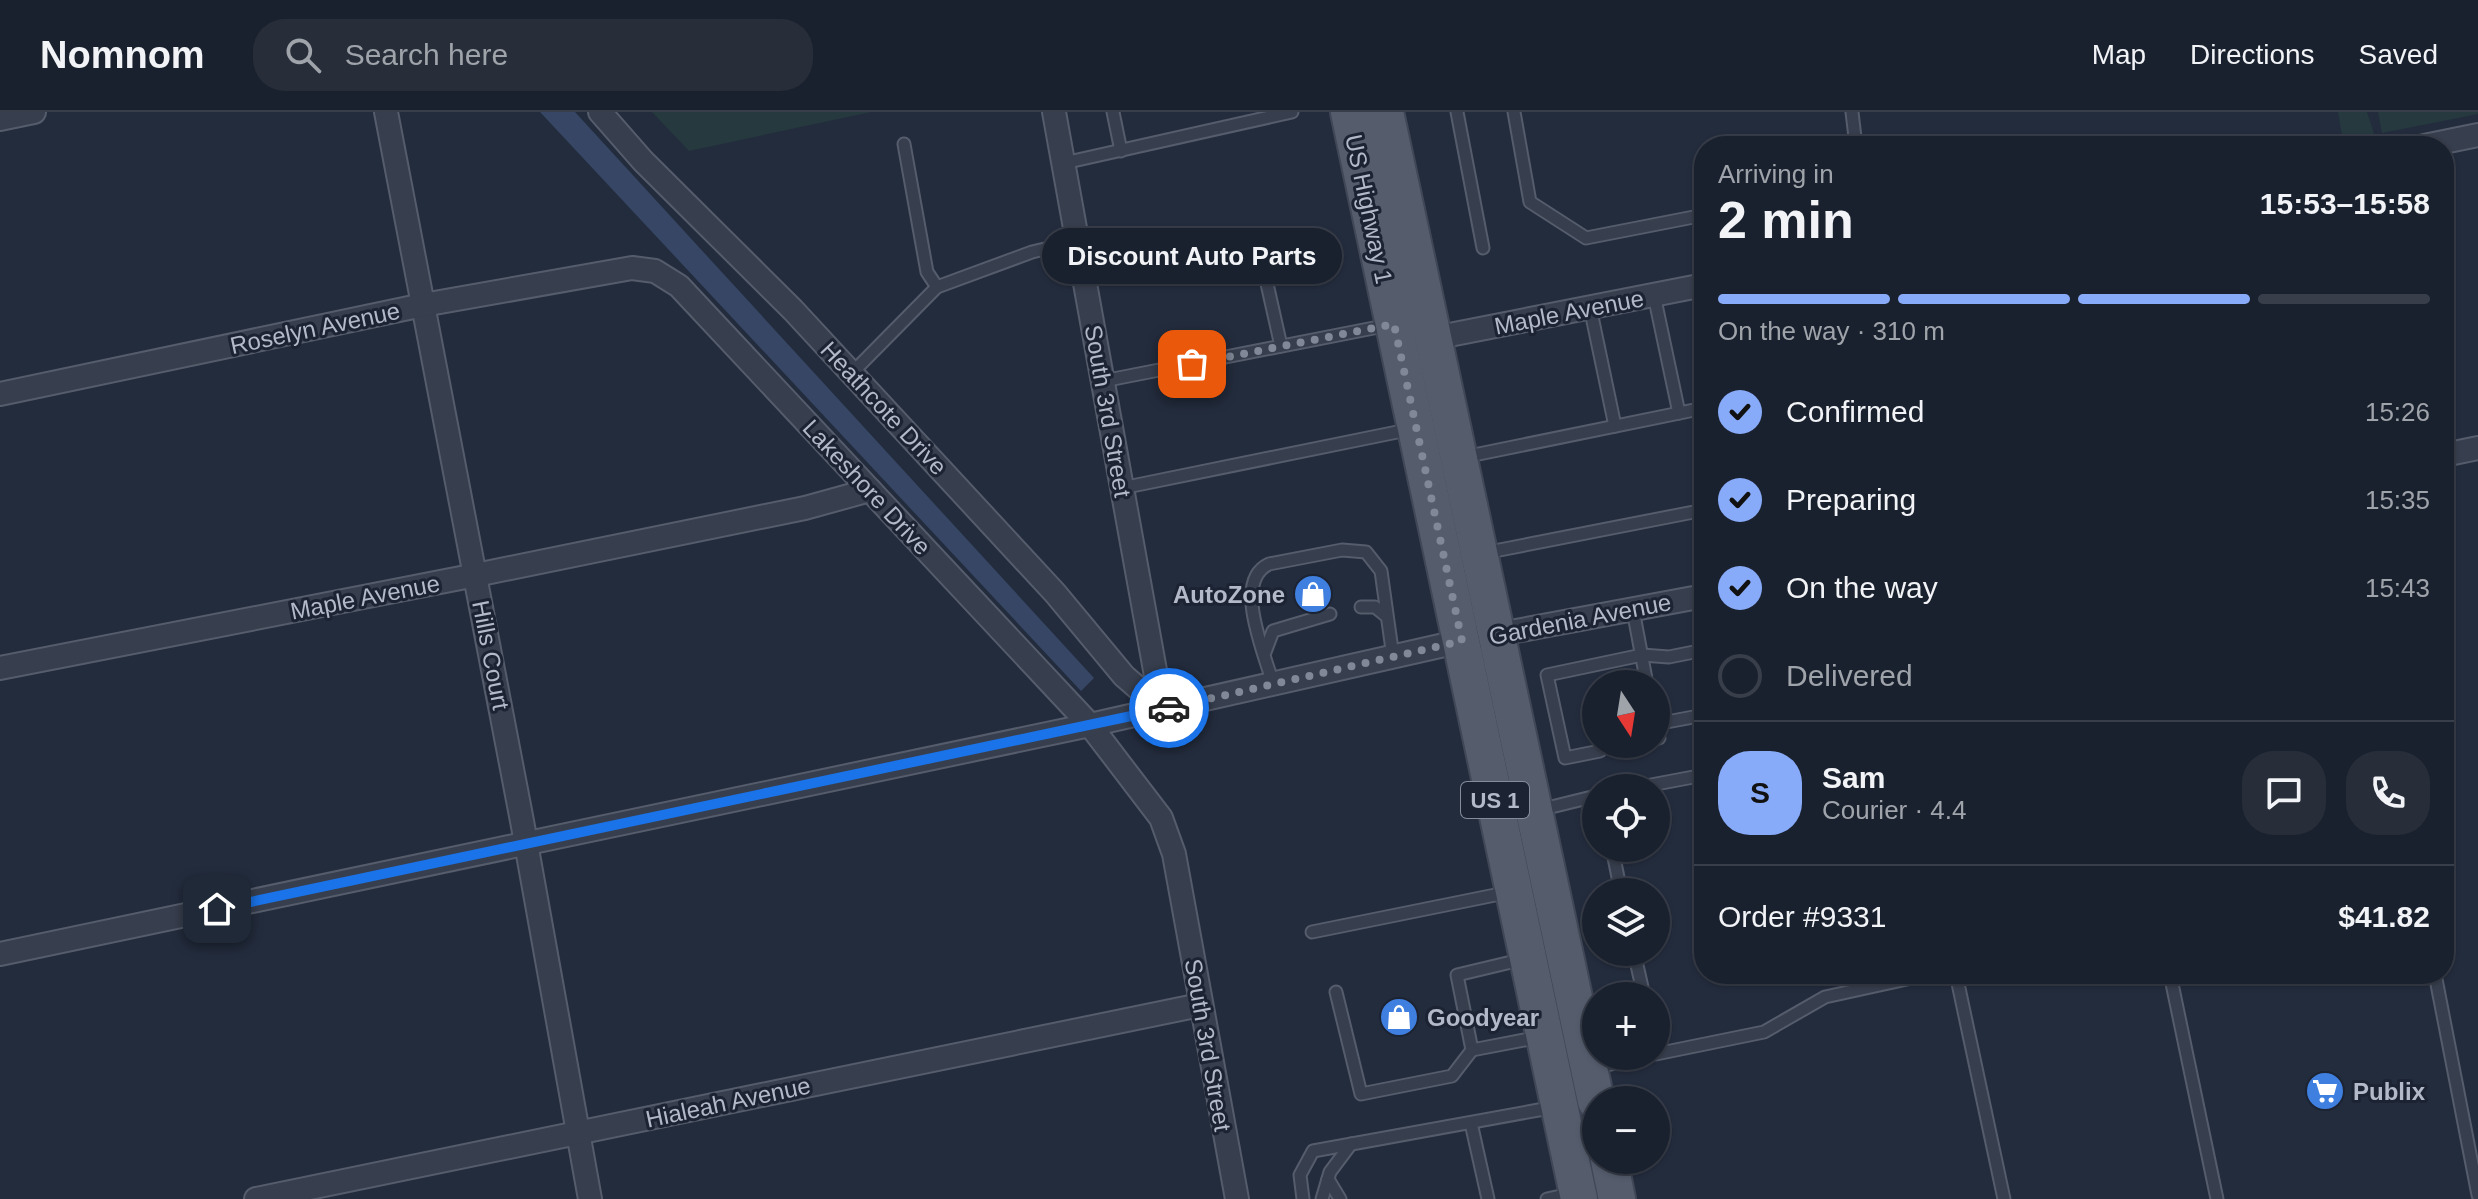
<!DOCTYPE html>
<meta charset="utf-8">
<style>
:root{--surface:#1a212e;--page:#272e3a;--text:#f1f3f6;--muted:#9fa3aa;--line:#383e4a;--accent:#87aaf9}
body{margin:0;font-family:Helvetica,sans-serif;background:var(--page);color:var(--text);height:100vh;display:flex;flex-direction:column;font-size:30px;white-space:nowrap}
*{box-sizing:border-box;margin:0}
p{font-size:26px;color:var(--muted)}
.icon{flex:none;width:44px;height:44px;fill:none;stroke:currentColor;stroke-width:2;stroke-linecap:round;stroke-linejoin:round}
.map{position:relative;flex:1;overflow:hidden}
.drawer{position:absolute;left:1694px;top:24px;width:760px;height:848px;display:flex;flex-direction:column;background:var(--surface);border-radius:32px;box-shadow:0 2px 6px #0004,0 0 0 2px var(--line)}
.drawer>*{flex:none}
.needle{width:52px;rotate:168deg}
.buttons{position:absolute;left:1582px;top:558px;display:grid;gap:16px}
.buttons a{display:grid;place-items:center;width:88px;height:88px;border-radius:50%;background:var(--surface);box-shadow:0 2px 6px #0004,0 0 0 2px var(--line);font-size:40px}
.pin{position:absolute;display:grid;place-items:center;width:68px;height:68px;color:#fff;margin:-34px;border-radius:16px;box-shadow:0 4px 12px #0006}
.courier{position:absolute;display:grid;place-items:center;width:80px;height:80px;margin:-40px;border:6px solid #1a73e8;border-radius:50%;background:#fff;color:#222;box-shadow:0 2px 10px #0007}
.bubble{position:absolute;height:56px;border-radius:28px;background:var(--surface);box-shadow:0 2px 6px #0004,0 0 0 2px var(--line);font-size:26px;font-weight:800;line-height:56px;text-align:center}
.head em{font-style:normal;font-weight:800}
.head div{display:flex;flex-direction:column-reverse}
.head{display:flex;align-items:center;justify-content:space-between;height:136px;padding:0 24px}
h1{font-size:52px;font-weight:800;line-height:60px}
.bar{display:grid;grid-template-columns:repeat(4,1fr);gap:12px 8px;align-content:center;height:96px;padding:0 24px}
.bar i{height:10px;border-radius:6px;background:var(--line)}
.bar .selected{background:var(--accent)}
.bar p{grid-column:span 4}
.line{display:flex;align-items:center;gap:20px;padding:0 24px;border-top:2px solid var(--line)}
.line div{flex:1}
.round{display:grid;place-items:center;flex:none;width:84px;height:84px;border-radius:32px;background:var(--page)}
ol{padding:0 24px;list-style:none}
li{display:flex;align-items:center;gap:24px;height:88px}
li p{margin-inline-start:auto}
li .icon{padding:8px;border-radius:50%;background:var(--accent);color:#111;stroke-width:4}
li:last-child{color:var(--muted)}
li i{width:44px;height:44px;border:4px solid var(--line);border-radius:50%}
header{display:flex;align-items:center;gap:48px;box-sizing:border-box;height:112px;padding:0 40px;background:var(--surface);border-bottom:2px solid var(--line)}
header strong{font-size:38px}
nav{display:flex;gap:44px;margin-inline-start:auto;font-size:28px}
.search{width:560px;height:72px;background:var(--page);display:flex;align-items:center;gap:20px;box-sizing:border-box;padding:0 28px;border-radius:32px;color:var(--muted);font-size:30px}
.map>svg:first-child{display:block}
.green{fill:#25393e}
.water{fill:#364664}
.lines{fill:none;stroke-linecap:round;stroke-linejoin:round}
.lane-casing{stroke:#555c6b;stroke-width:15}
.street-casing{stroke:#555c6b;stroke-width:26}
.primary-casing{stroke:#404756;stroke-width:40}
.lane{stroke:#373e4d;stroke-width:11}
.street{stroke:#373e4d;stroke-width:22}
.primary{stroke:#555d6d;stroke-width:36}
.done{stroke:#818897;stroke-width:8;stroke-dasharray:0 14.4}
.route{stroke:#1a73e8;stroke-width:10}
.labels{text-anchor:middle;dominant-baseline:central;stroke-width:6;stroke-linejoin:round;paint-order:stroke}
.shield{fill:#1c2332;stroke:#868c9b;stroke-width:2}
.shield-label{font-size:22px;font-weight:bold;fill:#b3b9c8}
.street-label{font-size:24px;fill:#b3b9c8;stroke:#1c2332}
.poi-label{font-size:24px;font-weight:bold;fill:#b3b9c8;stroke:#1c2332;text-anchor:start}
</style>
<header>
<strong>Nomnom</strong>
<div class="search"><svg class="icon" aria-label="search" viewBox="0 0 24 24"><circle cx="10" cy="10" r="6"/><path d="M15 15l6 6"/></svg>Search here</div>
<nav><a>Map</a><a>Directions</a><a>Saved</a></nav>
</header>
<div class="map">
<svg width="2478" height="1087" viewBox="0 0 2478 1087">
<rect width="100%" height="100%" fill="#232c3d"/>
<g class="green">
<path d="M652,0H871L689,39Z"/>
<path d="M2338,0H2367L2377,31L2344,34Z"/>
<path d="M2378,0H2478V2L2382,21Z"/>
</g>
<path class="water" d="M540,0H575L1094,566L1081,579Z"/>
<g class="lines">
<defs>
<g id="lane">
<path d="M1113,0L1121,39"/>
<path d="M1457,0L1483,136"/>
<path d="M1514,0L1530,90L1586,126L1704,103"/>
<path d="M1852,0L1856,34"/>
<path d="M904,32L927,160L937,175"/>
<path d="M1064,51L1292,0"/>
<path d="M1261,145L1281,234"/>
<path d="M1654,183L1679,301"/>
<path d="M1590,195L1615,314"/>
<path d="M852,261L937,175L1032,140L1078,129"/>
<path d="M1103,269L1389,213"/>
<path d="M1464,345L1704,296"/>
<path d="M1122,376L1412,317"/>
<path d="M1484,441L1704,398"/>
<path d="M1361,495H1375L1385,503"/>
<path d="M1633,498L1647,572"/>
<path d="M1265,540L1273,519L1330,502"/>
<path d="M1273,572C1265,542 1232,469 1269,452L1342,438L1366,440L1381,459L1393,545"/>
<path d="M1656,612L1704,603"/>
<path d="M1656,616L1659,626L1656,627"/>
<path d="M1616,635L1631,632"/>
<path d="M1600,639L1565,646L1547,563L1642,543L1669,545L1704,538"/>
<path d="M1635,676L1704,663"/>
<path d="M1539,698L1596,684"/>
<path d="M1612,736L1621,780"/>
<path d="M1312,820L1510,780"/>
<path d="M1634,840L1644,884"/>
<path d="M1524,847L1457,863L1472,938L1540,925"/>
<path d="M1956,862L2004,1087"/>
<path d="M2170,862L2217,1087"/>
<path d="M2435,862L2478,1083"/>
<path d="M1336,880L1361,982L1452,964L1472,938"/>
<path d="M1656,942L1764,920L1825,885L1930,862"/>
<path d="M1593,956L1648,944"/>
<path d="M1471,1011L1488,1087"/>
<path d="M1328,1067L1340,1087"/>
<path d="M1303,1087L1300,1063L1313,1039L1555,995"/>
<path d="M1322,1087L1330,1060L1351,1032"/>
<path d="M1547,1087L1574,1081"/>
</g>
<g id="street">
<path d="M386,0L522,709L590,1087"/>
<path d="M600,0L643,49L793,198L1055,481L1124,564L1162,597"/>
<path d="M1054,0L1162,597"/>
<path d="M0,7L34,0"/>
<path d="M2424,34L2478,23"/>
<path d="M1434,226L1704,173"/>
<path d="M0,282L423,193L632,156L655,159L679,174L1090,613L1161,706L1174,742L1237,1087"/>
<path d="M2444,343L2478,336"/>
<path d="M0,556L476,463L805,396L870,378"/>
<path d="M0,842L1090,613L1462,529L1704,484"/>
<path d="M256,1087L1200,893"/>
</g>
<g id="primary">
<path d="M1349,0L1579,1087"/>
<path d="M1385,0L1596,989"/>
<path d="M1609,1048L1617,1087"/>
</g>
</defs>
<use href="#lane" class="lane-casing"/>
<use href="#street" class="street-casing"/>
<use href="#primary" class="primary-casing"/>
<use href="#lane" class="lane"/>
<use href="#street" class="street"/>
<use href="#primary" class="primary"/>
</g>
<g class="lines">
<path class="done" d="M1169,596L1462,529L1394,212L1192,252"/>
<path class="route" d="M217,797L1169,596"/>
</g>
<defs>
<symbol id="shop-disc" viewBox="-11 -11 22 22"><circle r="9.5" fill="#3f7fe0" stroke="#1c2332"/><path d="M-5-2.5h2.3a2.7 3.5 0 0 1 5.4 0H5L5.5 6h-11ZM-1.5-2.5h3a1.5 2.3 0 0 0-3 0Z" fill="#fff"/></symbol>
<symbol id="supermarket-disc" viewBox="-11 -11 22 22"><circle r="9.5" fill="#3f7fe0" stroke="#1c2332"/><path d="M-6-5.5h2.5l.6 2H6L4.5 2H-2.5L-4.4-4H-6ZM-1.5 3.2a1.3 1.3 0 1 0 .1 0ZM3 3.2a1.3 1.3 0 1 0 .1 0Z" fill="#fff"/></symbol>
</defs>
<g fill-rule="evenodd">
<use href="#shop-disc" x="1291" y="460" width="44" height="44"/>
<use href="#shop-disc" x="1377" y="883" width="44" height="44"/>
<use href="#supermarket-disc" x="2303" y="957" width="44" height="44"/>
</g>
<g class="labels">
<rect class="shield" x="1461" y="670" width="68" height="36" rx="6"/>
<g class="shield-label">
<text x="1495" y="688">US 1</text>
</g>
<g class="street-label">
<text transform="translate(1369 97) rotate(78)">US Highway 1</text>
<text transform="translate(1569 200) rotate(-11)">Maple Avenue</text>
<text transform="translate(315 216) rotate(-12)">Roselyn Avenue</text>
<text transform="translate(884 296) rotate(47)">Heathcote Drive</text>
<text transform="translate(1108 299) rotate(80)">South 3rd Street</text>
<text transform="translate(867 375) rotate(47)">Lakeshore Drive</text>
<text transform="translate(365 485) rotate(-11)">Maple Avenue</text>
<text transform="translate(1580 507) rotate(-11)">Gardenia Avenue</text>
<text transform="translate(491 543) rotate(79)">Hills Court</text>
<text transform="translate(1208 933) rotate(80)">South 3rd Street</text>
<text transform="translate(728 990) rotate(-12)">Hialeah Avenue</text>
</g>
<g class="poi-label">
<text x="1285" y="482" text-anchor="end">AutoZone</text>
<text x="1427" y="905">Goodyear</text>
<text x="2353" y="979">Publix</text>
</g>
</g>
</svg>
<div class="buttons">
<a><svg class="needle" viewBox="-14 -14 28 28"><path d="M0-13l5 13h-10z" fill="#e53935"/><path d="M0 13l5-13h-10z" fill="#9fa3aa"/></svg></a>
<a><svg class="icon" aria-label="locate" viewBox="0 0 24 24"><circle cx="12" cy="12" r="6"/><path d="M12 2v4M12 18v4M2 12h4M18 12h4"/></svg></a>
<a><svg class="icon" aria-label="layers" viewBox="0 0 24 24"><path d="M12 4l9 5-9 5-9-5zM3 14l9 5 9-5"/></svg></a>
<a>+</a>
<a>−</a>
</div>
<div class="pin" style="left:1192px;top:252px;background:#ea580c"><svg class="icon" aria-label="bag" viewBox="0 0 24 24"><path d="M5 8h14l-1 12H6zM9 8a3 3 0 0 1 6 0"/></svg></div>
<div class="pin" style="left:217px;top:797px;background:#1f2937"><svg class="icon" aria-label="home" viewBox="0 0 24 24"><path d="M3 11l9-7 9 7M6 9v11h12V9"/></svg></div>
<div class="courier" style="left:1169px;top:596px"><svg class="icon" aria-label="car" viewBox="0 0 24 24"><path d="M5 17H2v-5l4-1 3-4h7l3 4 3 1v5h-3M9 17h6M6 11h13"/><circle cx="7" cy="17" r="2"/><circle cx="17" cy="17" r="2"/></svg></div>
<div class="bubble" style="left:1042px;top:116px;width:300px">Discount Auto Parts</div>
<section class="drawer">
<div class="head"><div><h1>2 min</h1><p>Arriving in</p></div><em>15:53–15:58</em></div>
<div class="bar"><i class="selected"></i><i class="selected"></i><i class="selected"></i><i></i><p>On the way · 310 m</p></div>
<ol>
<li><svg class="icon" aria-label="check" viewBox="0 0 24 24"><path d="M5 12l5 5 9-10"/></svg>Confirmed<p>15:26</p></li>
<li><svg class="icon" aria-label="check" viewBox="0 0 24 24"><path d="M5 12l5 5 9-10"/></svg>Preparing<p>15:35</p></li>
<li><svg class="icon" aria-label="check" viewBox="0 0 24 24"><path d="M5 12l5 5 9-10"/></svg>On the way<p>15:43</p></li>
<li><i></i>Delivered</li>
</ol>
<div class="line" style="height:144px"><b class="round" style="background:var(--accent);color:#111">S</b><div><b>Sam</b><p>Courier · 4.4</p></div><a class="round"><svg class="icon" aria-label="chat" viewBox="0 0 24 24"><path d="M4 5h16v11H9l-5 4z"/></svg></a><a class="round"><svg class="icon" aria-label="phone" viewBox="0 0 24 24"><path d="M5 4h4l2 5-3 2q2 4 5 5l2-3 5 2v4C11 20 4 13 5 4z"/></svg></a></div>
<div class="line" style="height:104px"><div>Order #9331</div><b>$41.82</b></div>
</section>
</div>
